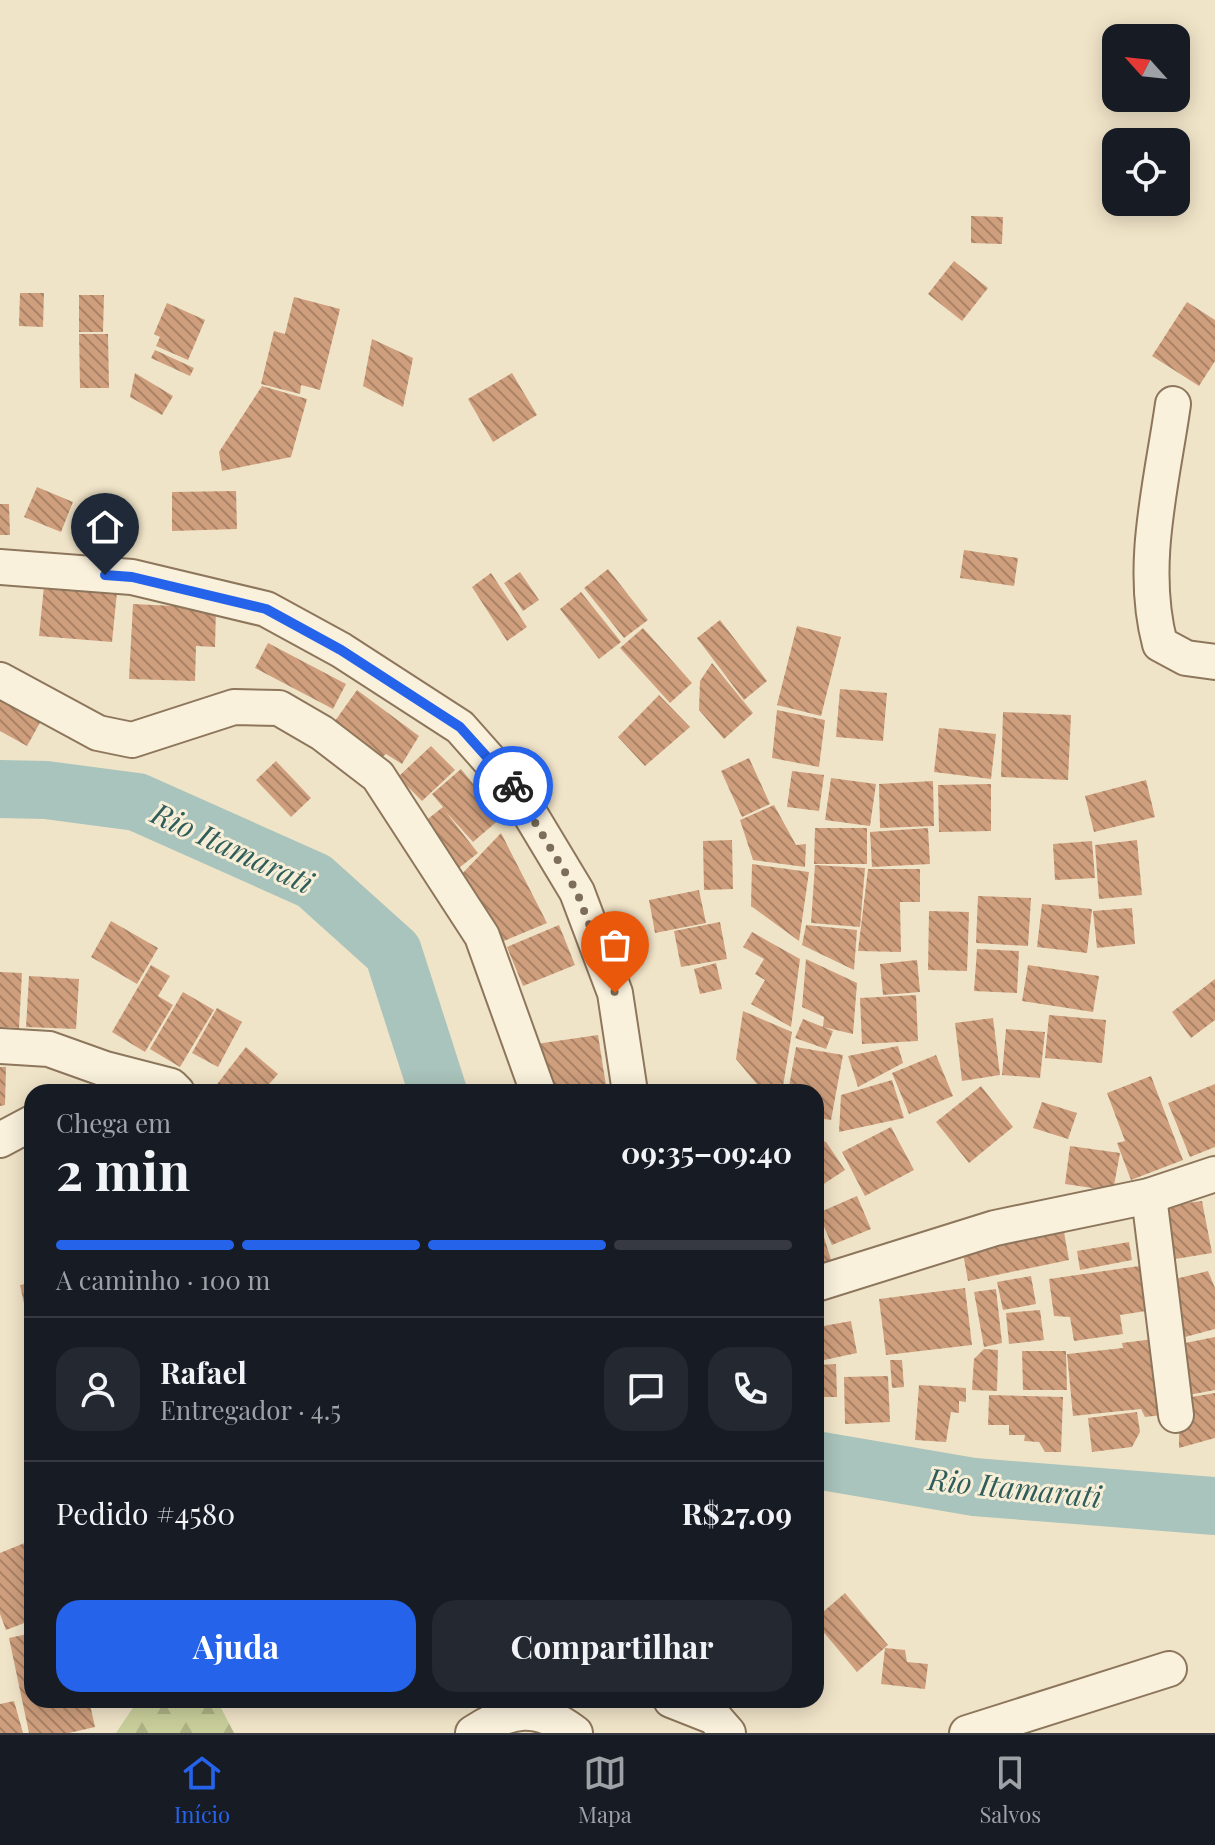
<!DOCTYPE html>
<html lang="pt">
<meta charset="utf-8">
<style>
:root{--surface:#171b24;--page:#242831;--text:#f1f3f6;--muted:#9ea1a6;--line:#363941;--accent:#2563eb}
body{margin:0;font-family:"Playfair Display",serif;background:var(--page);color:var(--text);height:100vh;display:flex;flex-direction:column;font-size:30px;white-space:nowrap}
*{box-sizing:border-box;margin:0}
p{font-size:26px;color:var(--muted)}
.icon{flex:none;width:44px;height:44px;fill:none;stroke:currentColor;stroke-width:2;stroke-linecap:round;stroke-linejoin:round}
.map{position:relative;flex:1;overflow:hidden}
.drawer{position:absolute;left:24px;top:1084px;width:800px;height:624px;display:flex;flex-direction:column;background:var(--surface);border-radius:24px;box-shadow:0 4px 20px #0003}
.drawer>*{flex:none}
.needle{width:52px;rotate:297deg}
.buttons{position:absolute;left:1102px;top:24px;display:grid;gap:16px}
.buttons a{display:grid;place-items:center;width:88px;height:88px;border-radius:16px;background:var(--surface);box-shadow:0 4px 20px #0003;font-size:40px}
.pin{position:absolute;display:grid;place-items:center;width:68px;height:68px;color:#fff;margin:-82px -34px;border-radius:50% 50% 50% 0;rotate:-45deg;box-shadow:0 0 8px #0007}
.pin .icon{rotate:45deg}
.courier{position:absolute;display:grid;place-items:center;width:80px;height:80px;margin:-40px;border:6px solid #2563eb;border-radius:50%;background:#fff;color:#222;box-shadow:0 2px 10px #0007}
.headline em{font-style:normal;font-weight:700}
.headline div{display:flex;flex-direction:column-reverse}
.headline{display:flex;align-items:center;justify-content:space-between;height:136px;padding:0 32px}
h1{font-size:52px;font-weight:700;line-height:60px}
.bar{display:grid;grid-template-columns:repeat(4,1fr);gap:12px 8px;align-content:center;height:96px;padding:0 32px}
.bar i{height:10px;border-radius:6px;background:var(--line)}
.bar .selected{background:var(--accent)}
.bar p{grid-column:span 4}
.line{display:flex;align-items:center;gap:20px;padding:0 32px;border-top:2px solid var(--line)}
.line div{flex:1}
.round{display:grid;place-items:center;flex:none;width:84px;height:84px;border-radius:24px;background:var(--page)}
.button{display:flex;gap:16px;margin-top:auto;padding:16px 32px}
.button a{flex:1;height:92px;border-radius:24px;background:var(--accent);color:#fff;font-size:32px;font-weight:700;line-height:92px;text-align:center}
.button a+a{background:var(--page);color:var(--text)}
.tabs{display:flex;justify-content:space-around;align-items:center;height:112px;border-top:2px solid var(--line);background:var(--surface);font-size:22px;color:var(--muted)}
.tabs a{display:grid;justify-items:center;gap:4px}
.tabs .selected{color:var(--accent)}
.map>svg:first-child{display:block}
.forest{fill:url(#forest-firs)}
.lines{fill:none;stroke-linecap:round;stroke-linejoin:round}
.river{stroke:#a9c4bc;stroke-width:58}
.building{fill:url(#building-back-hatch)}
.minor-casing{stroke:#8d765c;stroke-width:38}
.minor{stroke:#faf1dc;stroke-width:34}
.done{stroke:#7c6e5b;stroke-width:8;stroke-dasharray:0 14.4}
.route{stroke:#2563eb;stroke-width:10}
.labels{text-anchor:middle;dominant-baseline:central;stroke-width:6;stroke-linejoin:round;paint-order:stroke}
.water-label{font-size:30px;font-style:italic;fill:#2f5d5a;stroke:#f7eed8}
</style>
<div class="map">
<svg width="1215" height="1733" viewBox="0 0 1215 1733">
<defs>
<pattern id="forest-firs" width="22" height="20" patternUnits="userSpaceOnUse" patternTransform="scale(2)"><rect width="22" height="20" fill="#c9cf9b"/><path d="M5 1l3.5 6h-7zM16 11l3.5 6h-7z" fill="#aeb285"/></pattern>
<pattern id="building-back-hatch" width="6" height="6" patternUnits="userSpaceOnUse" patternTransform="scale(2)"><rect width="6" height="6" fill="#cf9f7d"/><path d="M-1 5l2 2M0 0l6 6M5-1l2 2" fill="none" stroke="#a98266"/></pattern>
</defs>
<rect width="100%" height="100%" fill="#f0e4c8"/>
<path class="forest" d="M138,1700H217L234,1733H116Z"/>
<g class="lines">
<g class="river">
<path d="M0,789L46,790L137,802L314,881L393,952L438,1092"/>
<path d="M816,1460L974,1487L1215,1506"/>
</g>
</g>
<g class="building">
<path d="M971,216L1003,217L1002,244L971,243Z"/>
<path d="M954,261L988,288L962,321L928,294Z"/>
<path d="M20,293H44L43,327L19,326Z"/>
<path d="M79,295H104L103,332H79Z"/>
<path d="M294,297L340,309L320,390L301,385L300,394L261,384L274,331L285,334Z"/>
<path d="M1187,302L1215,320V361L1199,386L1152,356Z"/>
<path d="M167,303L205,320L188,360L156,346L160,337L154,334Z"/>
<path d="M79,334H108L109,388H80Z"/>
<path d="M372,339L413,358L403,407L363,386Z"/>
<path d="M155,350L194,368L190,376L151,358Z"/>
<path d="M135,373L173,396L162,415L130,397Z"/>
<path d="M512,373L537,415L493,442L468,399Z"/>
<path d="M262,386L307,399L291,457L222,471L219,452Z"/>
<path d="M37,487L73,502L61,532L24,517Z"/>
<path d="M236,491L237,529L172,531V492Z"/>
<path d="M0,504H9L10,535H0Z"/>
<path d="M964,550L1018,558L1014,586L960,578Z"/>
<path d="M608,569L648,620L624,638L584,588Z"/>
<path d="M520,572L539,600L523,611L504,583Z"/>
<path d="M491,573L527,627L507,641L472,587Z"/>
<path d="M44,586L117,592L112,642L39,636Z"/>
<path d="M581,592L621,642L599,659L560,609Z"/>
<path d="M133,604L216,608L215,647L196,646L195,681L129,679Z"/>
<path d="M720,620L767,681L744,700L697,638Z"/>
<path d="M797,626L841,637L821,716L777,705Z"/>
<path d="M643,628L692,683L670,703L620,648Z"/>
<path d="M268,643L346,684L333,709L255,668Z"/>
<path d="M712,663L753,713L724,739L699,710L700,681Z"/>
<path d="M840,689L887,693L883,741L836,737Z"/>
<path d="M357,690L419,736L402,764L386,754L372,765L335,721Z"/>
<path d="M659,695L690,727L645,766L618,737Z"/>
<path d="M0,699L41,721L27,746L0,731Z"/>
<path d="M777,710L825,720L819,767L772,758Z"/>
<path d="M1003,712L1071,715L1068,780L1001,777Z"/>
<path d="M939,728L996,734L991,779L934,772Z"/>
<path d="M431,746L455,770L422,801L398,777Z"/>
<path d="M749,758L770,804L742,817L721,771Z"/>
<path d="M276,761L311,798L291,817L256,780Z"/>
<path d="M461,769L501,818L473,842L445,811L478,853L455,871L419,826L443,807L432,794Z"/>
<path d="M792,771L824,775L819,811L787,807Z"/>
<path d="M831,778L876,784L870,826L825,820Z"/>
<path d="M1146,780L1155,817L1094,832L1085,796Z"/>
<path d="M933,781L934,826L880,828L879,784Z"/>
<path d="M991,784V831L939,832L938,785Z"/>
<path d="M774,805L796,845L806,844L805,867L753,860L740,820Z"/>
<path d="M815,828H867V864H814Z"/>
<path d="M928,828L930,864L872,867L870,832Z"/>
<path d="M501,833L547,923L499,943L459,877Z"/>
<path d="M732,840L733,889L704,890L703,841Z"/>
<path d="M1137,840L1142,895L1099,899L1095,845Z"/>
<path d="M1092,841L1095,878L1055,880L1053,844Z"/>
<path d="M752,864L809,872L799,941L751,906Z"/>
<path d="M815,865L865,868L860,927L811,923Z"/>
<path d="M868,869H920V902H900L901,952L858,951Z"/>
<path d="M699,890L706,923L655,933L649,900Z"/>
<path d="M978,896L1031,898L1028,946L976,943Z"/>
<path d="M1042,904L1092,909L1087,953L1037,947Z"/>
<path d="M1132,908L1135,944L1097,948L1093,911Z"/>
<path d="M929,911L969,912L967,971L928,970Z"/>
<path d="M111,921L158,948L137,984L91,957Z"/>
<path d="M720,922L727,959L681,967L674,931Z"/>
<path d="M559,925L575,965L523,986L507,947Z"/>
<path d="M806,925L857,930L854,970L802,945Z"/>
<path d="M752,932L800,959L791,1027L751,1004L765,980L755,974L764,959L743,947Z"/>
<path d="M977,949L1019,951L1017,993L974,991Z"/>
<path d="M806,959L857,983L853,1034L823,1027L824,1017L802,1007Z"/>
<path d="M917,960L920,992L883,995L880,964Z"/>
<path d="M716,963L722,989L700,994L694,969Z"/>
<path d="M151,965L170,976L158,996L173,1005L145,1052L112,1032Z"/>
<path d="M1028,965L1099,976L1093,1012L1022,1001Z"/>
<path d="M0,972L22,973L19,1028L0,1027Z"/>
<path d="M29,976L79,979L76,1029L26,1027Z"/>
<path d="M1215,979V1020L1191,1038L1172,1012Z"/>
<path d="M183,992L214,1010L180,1067L150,1049Z"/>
<path d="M916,995L918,1041L862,1044L860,998Z"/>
<path d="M217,1008L242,1022L218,1067L192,1053Z"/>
<path d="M743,1011L792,1032L782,1092L761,1089L736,1059Z"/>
<path d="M1049,1015L1106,1020L1102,1063L1045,1058Z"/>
<path d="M993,1018L1000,1075L962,1081L955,1023Z"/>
<path d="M803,1019L833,1031L826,1049L795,1038Z"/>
<path d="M1006,1029L1045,1032L1040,1078L1002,1075Z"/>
<path d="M598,1035L607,1092H550L536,1044Z"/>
<path d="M898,1046L903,1063L858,1087L848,1056Z"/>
<path d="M246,1047L278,1074L262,1092H211Z"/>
<path d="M796,1047L843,1055L831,1120L816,1118V1092H788Z"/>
<path d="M936,1055L953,1096L909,1114L892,1073Z"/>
<path d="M0,1067H6L5,1105L0,1106Z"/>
<path d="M1151,1076L1183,1160L1131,1180L1117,1143L1125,1141L1107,1093Z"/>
<path d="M892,1080L904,1118L839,1132L841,1095Z"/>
<path d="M1215,1084V1147L1190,1157L1168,1103Z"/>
<path d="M981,1086L1013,1127L969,1163L936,1122Z"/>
<path d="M1042,1102L1077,1113L1068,1139L1033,1128Z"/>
<path d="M891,1127L914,1170L865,1196L842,1152Z"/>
<path d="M816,1138L826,1142L845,1170L816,1189Z"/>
<path d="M1070,1146L1120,1153L1113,1191L1065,1184Z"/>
<path d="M857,1196L871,1229L832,1245L818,1213Z"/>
<path d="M1202,1201L1212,1253L1163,1261L1156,1207Z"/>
<path d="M820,1224L832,1263L816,1268V1225Z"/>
<path d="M1064,1232L1069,1260L968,1281L963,1253Z"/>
<path d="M1129,1242L1132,1260L1080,1270L1077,1251Z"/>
<path d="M1153,1264L1159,1309L1120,1315L1123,1334L1074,1341L1070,1317L1054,1316L1049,1279Z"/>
<path d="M1208,1271L1215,1288V1329L1185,1337L1171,1280Z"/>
<path d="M1031,1276L1036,1304L1003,1310L997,1282Z"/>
<path d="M32,1283V1321L28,1322L20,1285Z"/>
<path d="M965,1288L972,1345L886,1355L879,1299Z"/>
<path d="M996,1289L1002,1343L984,1347L974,1292Z"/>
<path d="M1040,1310L1044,1340L1009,1344L1006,1313Z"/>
<path d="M851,1321L857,1353L824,1360L818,1327Z"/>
<path d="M1215,1337V1390L1178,1397L1180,1344Z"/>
<path d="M1154,1339L1162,1415L1145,1417L1141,1409L1073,1416L1067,1354L1123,1348L1122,1343Z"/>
<path d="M984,1349L998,1350L997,1391L972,1390L974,1359Z"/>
<path d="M1022,1351H1066L1067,1390H1023Z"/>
<path d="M890,1360H902L904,1387L892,1388Z"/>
<path d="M836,1364L837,1397H816V1365Z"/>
<path d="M888,1376L890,1422L845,1424L844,1377Z"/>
<path d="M919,1385L966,1388V1402L959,1401V1413L951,1412L946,1442L915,1440Z"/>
<path d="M1215,1393V1438L1179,1448V1399Z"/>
<path d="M989,1395L1063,1397L1061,1452H1045L1039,1442L1024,1441L1025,1435H1009V1425H988Z"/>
<path d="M1137,1412L1140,1432L1132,1447L1092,1452L1088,1418Z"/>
<path d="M32,1540V1620L6,1630L0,1614V1553Z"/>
<path d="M845,1593L888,1645L857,1672L816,1623V1618Z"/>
<path d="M32,1633V1700H89L95,1727L69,1733H29L9,1638Z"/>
<path d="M885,1648L905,1650L907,1662L928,1664L925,1689L881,1684Z"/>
<path d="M14,1701L23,1733H0V1704Z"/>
</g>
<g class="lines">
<defs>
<g id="minor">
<path d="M1173,404C1162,482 1139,566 1160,644L1186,658L1215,662"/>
<path d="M0,567L132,577L266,609L341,650L460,727L515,789L577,892L615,993L630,1092"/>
<path d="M0,680L98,733L132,740L234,707L279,708L322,733L378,776L482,936L538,1092"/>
<path d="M0,1046L49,1049L105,1069L171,1086L177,1092"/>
<path d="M0,1140L32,1123"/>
<path d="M1149,1196L1176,1415"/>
<path d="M816,1284L995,1228L1149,1196L1215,1174"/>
<path d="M671,1700L714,1717L728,1733"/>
<path d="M473,1733C511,1708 537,1704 575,1733"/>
<path d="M967,1733L1169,1669"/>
</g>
</defs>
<use href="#minor" class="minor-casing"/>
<use href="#minor" class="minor"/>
</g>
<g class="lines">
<path class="done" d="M513,786L577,892L615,993"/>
<path class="route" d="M105,575L132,577L266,609L341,650L460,727L513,786"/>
</g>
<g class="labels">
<g class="water-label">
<text transform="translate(233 847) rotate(25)">Rio Itamarati</text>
<text transform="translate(1015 1487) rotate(6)">Rio Itamarati</text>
</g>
</g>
</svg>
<div class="buttons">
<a><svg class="needle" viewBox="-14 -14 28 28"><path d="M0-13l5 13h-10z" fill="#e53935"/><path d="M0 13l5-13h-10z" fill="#9ea1a6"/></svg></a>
<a><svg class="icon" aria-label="locate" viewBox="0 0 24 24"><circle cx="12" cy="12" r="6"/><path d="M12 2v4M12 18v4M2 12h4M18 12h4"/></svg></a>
</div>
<div class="pin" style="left:615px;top:993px;background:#ea580c"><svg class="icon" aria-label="bag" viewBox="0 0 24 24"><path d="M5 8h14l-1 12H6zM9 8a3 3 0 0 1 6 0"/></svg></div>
<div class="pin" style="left:105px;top:575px;background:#1f2937"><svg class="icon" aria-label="home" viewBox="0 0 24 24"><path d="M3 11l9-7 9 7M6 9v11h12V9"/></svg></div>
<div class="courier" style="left:513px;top:786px"><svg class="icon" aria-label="bike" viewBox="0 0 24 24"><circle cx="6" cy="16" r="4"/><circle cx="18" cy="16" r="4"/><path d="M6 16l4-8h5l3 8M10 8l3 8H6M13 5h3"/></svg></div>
<section class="drawer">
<div class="headline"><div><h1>2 min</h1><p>Chega em</p></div><em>09:35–09:40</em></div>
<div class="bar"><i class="selected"></i><i class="selected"></i><i class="selected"></i><i></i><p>A caminho · 100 m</p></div>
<div class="line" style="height:144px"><a class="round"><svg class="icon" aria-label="person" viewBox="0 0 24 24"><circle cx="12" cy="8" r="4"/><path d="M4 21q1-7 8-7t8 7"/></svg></a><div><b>Rafael</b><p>Entregador · 4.5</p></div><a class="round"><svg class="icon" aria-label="chat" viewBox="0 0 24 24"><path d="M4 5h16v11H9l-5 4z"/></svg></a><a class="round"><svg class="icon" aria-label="phone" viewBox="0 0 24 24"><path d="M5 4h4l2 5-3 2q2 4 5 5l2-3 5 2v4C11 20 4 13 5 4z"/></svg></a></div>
<div class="line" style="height:104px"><div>Pedido #4580</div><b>R$27.09</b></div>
<div class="button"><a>Ajuda</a><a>Compartilhar</a></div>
</section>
</div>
<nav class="tabs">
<a class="selected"><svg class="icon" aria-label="home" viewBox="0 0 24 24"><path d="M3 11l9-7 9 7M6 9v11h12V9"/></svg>Início</a>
<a><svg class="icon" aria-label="map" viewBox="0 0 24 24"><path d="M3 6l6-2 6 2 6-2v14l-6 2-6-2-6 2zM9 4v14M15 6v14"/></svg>Mapa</a>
<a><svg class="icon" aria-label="saved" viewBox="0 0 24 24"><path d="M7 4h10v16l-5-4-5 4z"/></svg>Salvos</a>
</nav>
